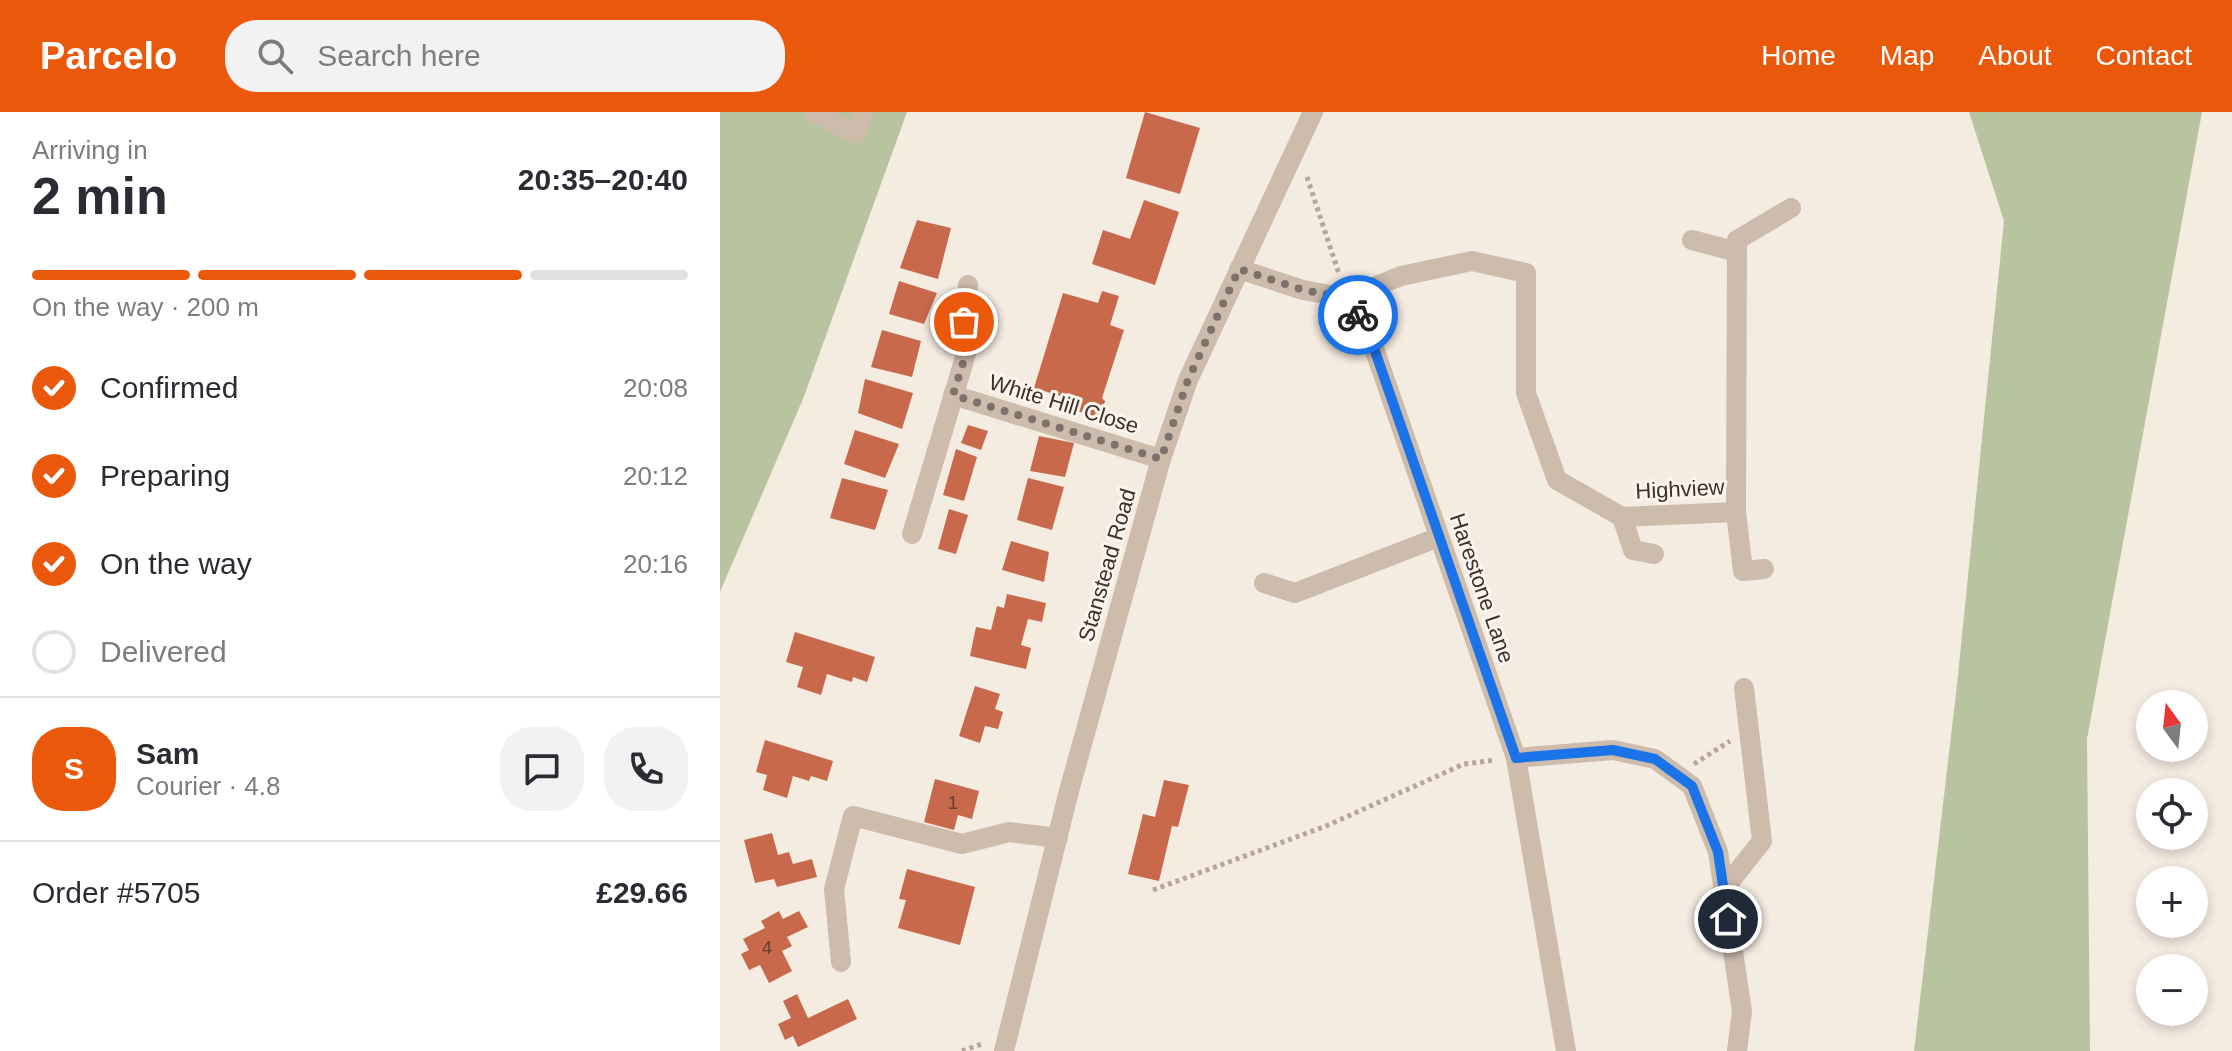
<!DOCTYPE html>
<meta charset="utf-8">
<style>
:root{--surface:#fff;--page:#f2f2f3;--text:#2b2b33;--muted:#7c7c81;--line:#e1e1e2;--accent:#ea580c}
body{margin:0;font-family:Helvetica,sans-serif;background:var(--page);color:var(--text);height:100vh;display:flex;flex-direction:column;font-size:30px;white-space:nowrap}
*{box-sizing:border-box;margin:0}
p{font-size:26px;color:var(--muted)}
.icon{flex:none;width:44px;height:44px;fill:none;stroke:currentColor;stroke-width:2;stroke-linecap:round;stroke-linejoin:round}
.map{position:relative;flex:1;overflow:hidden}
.details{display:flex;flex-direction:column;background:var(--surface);width:720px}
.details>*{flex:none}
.needle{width:52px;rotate:345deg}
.buttons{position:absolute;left:1416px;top:578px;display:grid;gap:16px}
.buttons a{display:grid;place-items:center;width:72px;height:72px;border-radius:50%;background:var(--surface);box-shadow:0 4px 12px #0003;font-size:40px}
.pin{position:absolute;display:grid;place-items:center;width:68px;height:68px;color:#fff;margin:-34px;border:4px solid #fff;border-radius:50%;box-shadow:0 2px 8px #0007}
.courier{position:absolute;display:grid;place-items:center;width:80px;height:80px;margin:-40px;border:6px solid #1a73e8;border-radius:50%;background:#fff;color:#222;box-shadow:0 2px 10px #0007}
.headline em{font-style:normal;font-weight:700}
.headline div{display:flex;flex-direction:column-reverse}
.headline{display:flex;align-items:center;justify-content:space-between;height:136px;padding:0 32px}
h1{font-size:52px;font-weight:700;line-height:60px}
.bar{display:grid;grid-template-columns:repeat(4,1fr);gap:12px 8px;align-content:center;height:96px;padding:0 32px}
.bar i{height:10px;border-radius:6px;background:var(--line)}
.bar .on{background:var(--accent)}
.bar p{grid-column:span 4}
.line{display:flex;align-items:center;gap:20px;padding:0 32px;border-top:2px solid var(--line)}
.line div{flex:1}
.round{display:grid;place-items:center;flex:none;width:84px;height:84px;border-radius:32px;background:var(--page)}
ol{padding:0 32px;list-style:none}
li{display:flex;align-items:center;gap:24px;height:88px}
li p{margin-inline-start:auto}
li .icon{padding:8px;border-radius:50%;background:var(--accent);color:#fff;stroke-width:4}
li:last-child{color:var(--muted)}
li i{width:44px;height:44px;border:4px solid var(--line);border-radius:50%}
header{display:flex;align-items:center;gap:48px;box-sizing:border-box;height:112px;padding:0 40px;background:var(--accent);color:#fff}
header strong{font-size:38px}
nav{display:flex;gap:44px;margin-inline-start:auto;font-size:28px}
.search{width:560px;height:72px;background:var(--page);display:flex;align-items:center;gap:20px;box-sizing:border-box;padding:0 28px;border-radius:32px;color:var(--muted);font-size:30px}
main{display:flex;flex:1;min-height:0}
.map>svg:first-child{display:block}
.green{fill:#b8c4a0}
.building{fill:#c8694b}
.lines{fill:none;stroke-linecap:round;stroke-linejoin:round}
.path{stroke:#b9a596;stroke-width:5;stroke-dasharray:4 4;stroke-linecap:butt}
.minor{stroke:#cdbbac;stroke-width:20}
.done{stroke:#7c716b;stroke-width:8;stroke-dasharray:0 14.4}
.route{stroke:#1a73e8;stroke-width:10}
.labels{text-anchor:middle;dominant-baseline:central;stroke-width:6;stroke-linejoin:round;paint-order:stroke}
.number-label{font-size:18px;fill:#5e3e33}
.street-label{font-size:22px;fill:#3b302b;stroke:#fbf5ee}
</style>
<header>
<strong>Parcelo</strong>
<div class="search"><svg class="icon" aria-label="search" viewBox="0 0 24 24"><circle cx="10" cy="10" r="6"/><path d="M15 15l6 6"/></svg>Search here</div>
<nav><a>Home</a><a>Map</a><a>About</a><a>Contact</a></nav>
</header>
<main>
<section class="details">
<div class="headline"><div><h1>2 min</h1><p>Arriving in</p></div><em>20:35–20:40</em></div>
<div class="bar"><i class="on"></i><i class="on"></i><i class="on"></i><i></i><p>On the way · 200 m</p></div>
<ol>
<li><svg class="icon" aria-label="check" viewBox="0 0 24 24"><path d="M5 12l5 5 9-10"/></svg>Confirmed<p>20:08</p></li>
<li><svg class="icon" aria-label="check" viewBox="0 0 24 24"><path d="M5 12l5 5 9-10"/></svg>Preparing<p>20:12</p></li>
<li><svg class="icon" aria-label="check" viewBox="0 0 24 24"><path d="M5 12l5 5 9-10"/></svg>On the way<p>20:16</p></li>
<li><i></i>Delivered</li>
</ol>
<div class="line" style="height:144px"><b class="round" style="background:var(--accent);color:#fff">S</b><div><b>Sam</b><p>Courier · 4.8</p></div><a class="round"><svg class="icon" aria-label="chat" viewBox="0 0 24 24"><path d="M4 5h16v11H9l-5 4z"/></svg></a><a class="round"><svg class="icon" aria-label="phone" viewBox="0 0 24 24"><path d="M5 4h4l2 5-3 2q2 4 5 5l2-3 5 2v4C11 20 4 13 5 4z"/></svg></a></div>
<div class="line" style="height:104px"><div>Order #5705</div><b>£29.66</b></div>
</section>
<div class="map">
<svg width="1512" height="939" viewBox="0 0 1512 939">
<rect width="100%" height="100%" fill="#f4ebe1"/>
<g class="green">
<path d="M0,0H187L83,287L0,480Z"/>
<path d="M1249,0H1482L1367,627L1370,939H1194L1237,573L1284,109Z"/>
</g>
<g class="building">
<path d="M425,0L480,16L460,82L406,66Z"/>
<path d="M424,88L459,100L435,173L372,152L383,118L410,127Z"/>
<path d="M197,108L231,116L218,167L180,156Z"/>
<path d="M179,169L217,181L204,212L169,202Z"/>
<path d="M382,179L399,184L390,213L404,218L382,286L385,289L380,306L354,298L357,289L314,276L343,181L378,191Z"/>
<path d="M162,218L201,229L192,265L151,255Z"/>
<path d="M145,267L193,281L182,317L138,301Z"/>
<path d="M248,313L268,319L261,338L241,331Z"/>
<path d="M135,318L179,332L165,366L124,352Z"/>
<path d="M319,324L354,331L345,365L310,359Z"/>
<path d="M236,337L257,345L244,389L223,383Z"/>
<path d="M122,366L168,378L155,418L110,406Z"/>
<path d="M308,366L344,375L332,418L297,408Z"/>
<path d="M229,397L248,403L236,442L218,437Z"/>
<path d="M291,429L329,440L324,470L282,458Z"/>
<path d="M287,482L326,491L322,510L308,507L301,533L311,536L306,557L250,544L256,515L271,518L277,494L284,496Z"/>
<path d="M75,520L155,545L147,570L133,565L132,570L107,562L101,583L77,575L83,555L66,550Z"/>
<path d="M255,574L280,582L275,597L283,600L278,617L265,614L260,631L239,624Z"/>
<path d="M45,628L113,649L107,669L91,664L89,669L73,664L67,686L43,678L47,663L36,660Z"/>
<path d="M215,667L259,679L252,707L238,703L234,718L204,710Z"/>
<path d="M444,668L469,673L458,715L452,714L439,769L408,762L423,702L435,705Z"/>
<path d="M52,721L58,743L69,740L73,752L92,747L97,765L57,775L54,767L35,771L24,728Z"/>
<path d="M187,757L255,775L240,833L178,816L186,788L179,787Z"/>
<path d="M59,799L63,807L79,799L88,815L67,825L72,834L62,839L72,859L49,871L40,853L29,858L21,842L29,838L23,827L45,816L41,809Z"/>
<path d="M77,882L88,906L128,887L137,907L78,935L73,924L65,928L58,912L71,906L63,889Z"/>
</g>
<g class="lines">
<g class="path">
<path d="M587,65L619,162"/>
<path d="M974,652L1010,629"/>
<path d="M433,778L606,714L744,652L775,648"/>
<path d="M242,939L262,932"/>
</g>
<g class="minor">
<path d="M94,0L135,22L144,0"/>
<path d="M972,128L1017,140"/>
<path d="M519,157L583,178L627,186"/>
<path d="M627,186L681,164L752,149L806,161V281L837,368L902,405L1016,400L1017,128L1071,96"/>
<path d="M627,186L647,216L796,646L846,939"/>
<path d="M233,283L441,347"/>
<path d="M1016,400L1023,459L1044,457"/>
<path d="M902,405L913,438L934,442"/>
<path d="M192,422L248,235L244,210L248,173"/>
<path d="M544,471L575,481L719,425"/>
<path d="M796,646L893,638L935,647L972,674L998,740L1022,899L1017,939"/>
<path d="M1004,777L1042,729L1024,576"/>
<path d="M121,850L114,777L133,704L242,732L289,720L338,726"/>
<path d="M284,939L349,679L441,347L468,268L593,0"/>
</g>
</g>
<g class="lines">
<path class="done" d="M244,210L248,235L233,283L441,347L468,268L519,157L583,178L627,186L638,203"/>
<path class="route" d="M638,203L647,216L796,646L893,638L935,647L972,674L998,740L1008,807"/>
</g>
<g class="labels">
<g class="number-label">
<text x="233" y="691">1</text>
<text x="47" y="836">4</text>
</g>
<g class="street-label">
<text transform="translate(344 292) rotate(17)">White Hill Close</text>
<text transform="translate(960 377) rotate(-3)">Highview</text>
<text transform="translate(387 453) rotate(-74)">Stanstead Road</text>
<text transform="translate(762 476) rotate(71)">Harestone Lane</text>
</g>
</g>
</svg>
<div class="buttons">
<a><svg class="needle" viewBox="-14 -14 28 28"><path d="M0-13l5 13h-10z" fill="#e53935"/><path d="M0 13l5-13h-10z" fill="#7c7c81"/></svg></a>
<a><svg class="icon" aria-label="locate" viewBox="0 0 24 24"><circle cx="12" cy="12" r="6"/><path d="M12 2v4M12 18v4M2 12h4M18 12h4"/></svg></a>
<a>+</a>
<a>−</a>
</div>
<div class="pin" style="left:244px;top:210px;background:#ea580c"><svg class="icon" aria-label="bag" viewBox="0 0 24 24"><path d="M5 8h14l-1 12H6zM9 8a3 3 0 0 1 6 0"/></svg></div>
<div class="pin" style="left:1008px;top:807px;background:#1f2937"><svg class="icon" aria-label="home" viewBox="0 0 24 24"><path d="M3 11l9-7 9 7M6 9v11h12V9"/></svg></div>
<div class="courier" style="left:638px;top:203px"><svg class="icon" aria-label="bike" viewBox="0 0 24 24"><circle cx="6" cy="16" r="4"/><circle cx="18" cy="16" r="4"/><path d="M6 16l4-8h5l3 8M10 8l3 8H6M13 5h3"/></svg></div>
</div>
</main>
